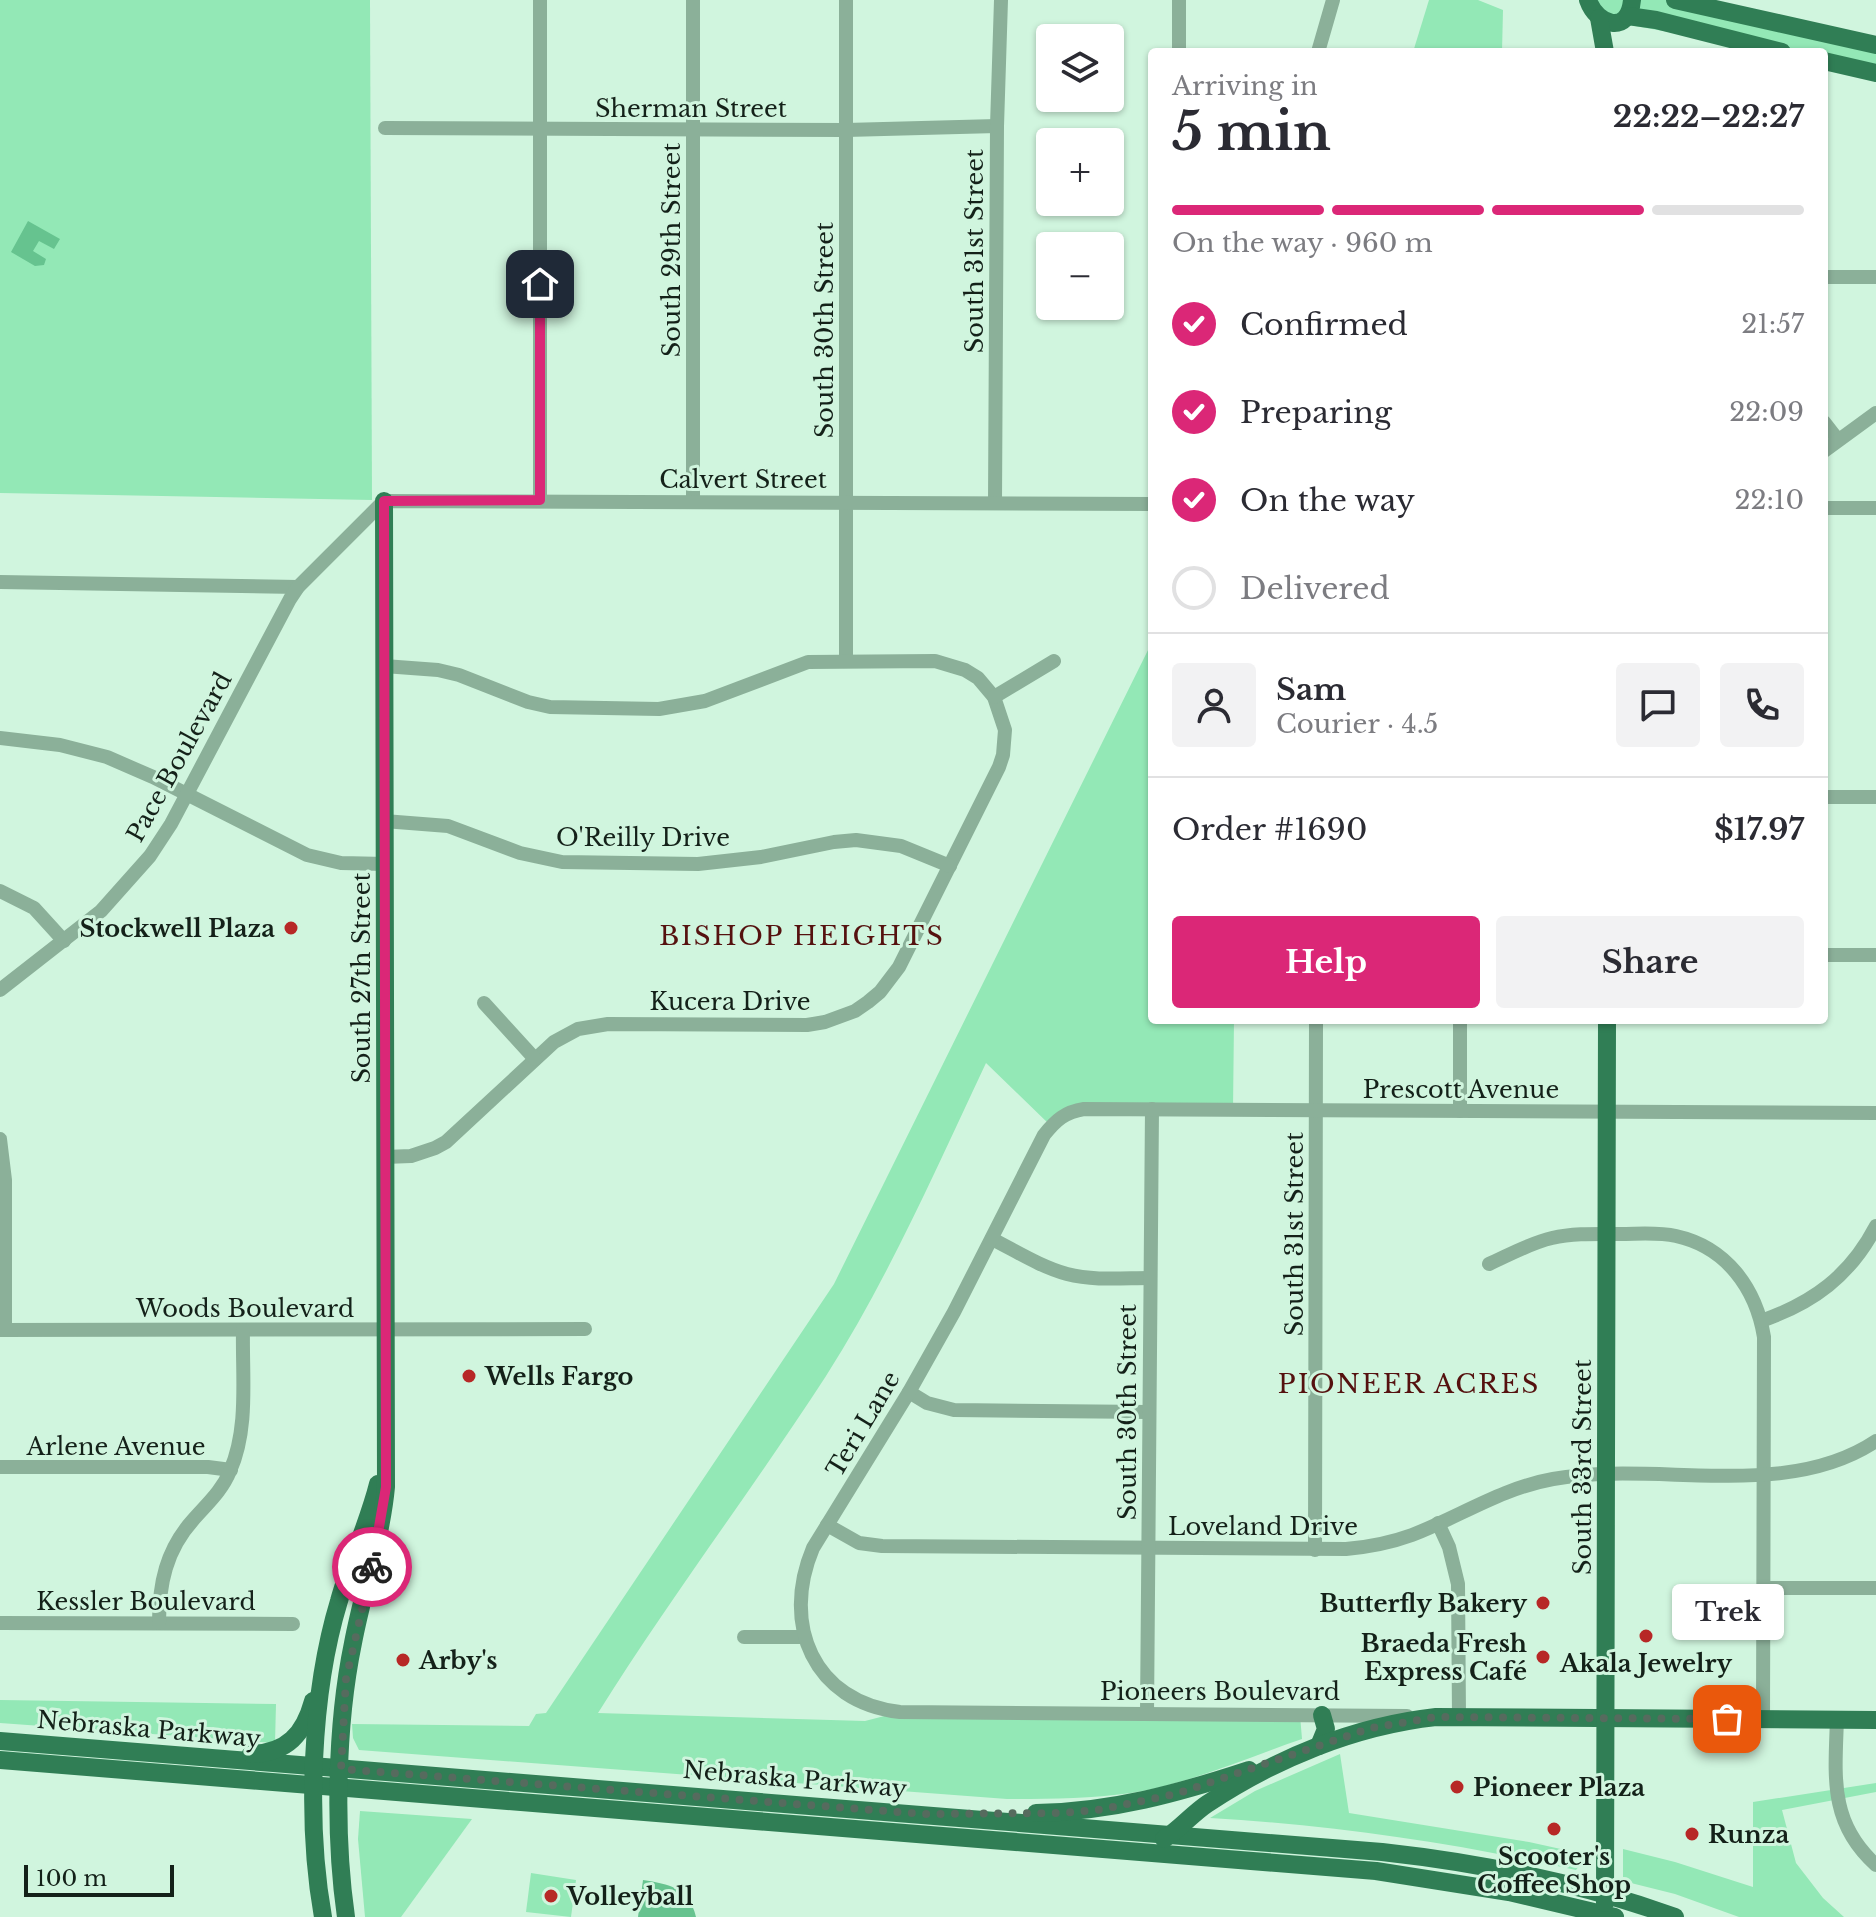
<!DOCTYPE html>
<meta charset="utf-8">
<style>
:root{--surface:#fff;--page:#f2f2f3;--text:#2b2b33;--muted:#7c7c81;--line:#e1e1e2;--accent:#db2777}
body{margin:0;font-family:"Libre Baskerville",serif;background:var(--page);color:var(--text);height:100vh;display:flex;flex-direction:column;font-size:30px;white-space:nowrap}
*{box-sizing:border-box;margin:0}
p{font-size:26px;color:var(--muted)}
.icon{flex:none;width:44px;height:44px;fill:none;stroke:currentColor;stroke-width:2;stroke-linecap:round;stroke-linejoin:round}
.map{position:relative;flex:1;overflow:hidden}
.details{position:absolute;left:1148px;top:48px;width:680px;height:976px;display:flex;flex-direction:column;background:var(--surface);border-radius:8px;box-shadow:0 2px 6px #0004}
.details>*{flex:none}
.buttons{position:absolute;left:1036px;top:24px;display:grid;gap:16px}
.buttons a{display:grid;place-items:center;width:88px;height:88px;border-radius:8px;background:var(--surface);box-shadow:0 2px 6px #0004;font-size:40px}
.scale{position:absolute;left:24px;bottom:20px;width:150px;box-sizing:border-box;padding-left:8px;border:4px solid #142119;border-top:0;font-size:22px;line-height:28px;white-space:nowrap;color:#142119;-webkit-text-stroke:6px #d0f5de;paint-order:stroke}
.pin{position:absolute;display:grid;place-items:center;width:68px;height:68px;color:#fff;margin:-34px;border-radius:16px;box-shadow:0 4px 12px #0006}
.courier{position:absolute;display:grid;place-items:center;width:80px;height:80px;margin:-40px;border:6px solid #db2777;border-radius:50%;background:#fff;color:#222;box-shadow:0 2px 10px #0007}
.bubble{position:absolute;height:56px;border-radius:8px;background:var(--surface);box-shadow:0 2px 6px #0004;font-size:26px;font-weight:800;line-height:56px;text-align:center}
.head em{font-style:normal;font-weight:800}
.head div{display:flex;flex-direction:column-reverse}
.head{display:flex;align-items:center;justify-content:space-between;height:136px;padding:0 24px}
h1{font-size:52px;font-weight:800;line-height:60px}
.bar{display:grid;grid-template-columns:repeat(4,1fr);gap:12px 8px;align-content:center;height:96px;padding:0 24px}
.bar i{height:10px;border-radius:6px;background:var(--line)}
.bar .on{background:var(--accent)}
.bar p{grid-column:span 4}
.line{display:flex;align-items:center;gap:20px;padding:0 24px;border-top:2px solid var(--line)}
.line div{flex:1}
.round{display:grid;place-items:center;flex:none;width:84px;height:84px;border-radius:8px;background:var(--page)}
ol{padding:0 24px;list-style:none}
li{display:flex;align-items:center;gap:24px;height:88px}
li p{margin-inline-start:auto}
li .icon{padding:8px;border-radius:50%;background:var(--accent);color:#fff;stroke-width:4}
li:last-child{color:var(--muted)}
li i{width:44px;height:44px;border:4px solid var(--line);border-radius:50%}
.primary-button{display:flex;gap:16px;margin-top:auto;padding:16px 24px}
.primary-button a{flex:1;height:92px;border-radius:8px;background:var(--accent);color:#fff;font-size:32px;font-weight:800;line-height:92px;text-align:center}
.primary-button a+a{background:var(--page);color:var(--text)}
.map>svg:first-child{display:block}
.green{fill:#93e8b6}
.water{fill:#66c38f}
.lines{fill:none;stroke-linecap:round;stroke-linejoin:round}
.minor{stroke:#8bb099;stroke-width:14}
.major{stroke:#307e55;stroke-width:18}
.done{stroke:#566b5e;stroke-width:8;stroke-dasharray:0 14.4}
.route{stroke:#db2777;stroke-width:10}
.poi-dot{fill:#b72826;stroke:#d0f5de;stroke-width:3}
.labels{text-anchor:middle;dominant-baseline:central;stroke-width:6;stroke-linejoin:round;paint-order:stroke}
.street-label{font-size:24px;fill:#142119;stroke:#d0f5de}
.poi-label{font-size:24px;font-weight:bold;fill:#142119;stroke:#d0f5de;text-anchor:start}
.neighbourhood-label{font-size:26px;letter-spacing:2px;fill:#55110f;stroke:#d0f5de}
</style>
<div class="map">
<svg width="1876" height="1917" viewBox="0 0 1876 1917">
<rect width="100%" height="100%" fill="#d0f5de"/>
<g class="green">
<path d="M0,0H370L372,500L0,493Z"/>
<path d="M1429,0H1478L1503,10L1502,52H1413Z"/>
<path d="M1585,0H1675L1876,45V73L1824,61V52H1782L1618,23Z"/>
<path d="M1152,642V1020H1234L1233,1110L1084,1109L1051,1126L986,1063C936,1169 889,1277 826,1376C752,1490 670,1598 598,1713L865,1721L900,1712L1300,1715L1302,1739C1246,1758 1189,1784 1131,1793C1089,1799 1049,1799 1007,1799L359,1750L353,1738L352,1724L529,1726L536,1714L546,1713L834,1284Z"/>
<path d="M0,1700L276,1704L275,1743L0,1723Z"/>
<path d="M1340,1754L1349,1813L1529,1842L1588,1855L1576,1870C1455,1843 1334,1825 1210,1818L1255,1791Z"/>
<path d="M1876,1783V1792L1782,1810L1796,1863L1823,1898L1844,1917H1739L1675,1894L1623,1881V1849L1675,1862L1753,1887V1802Z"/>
<path d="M360,1811L472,1819L401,1917H365L358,1839Z"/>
<path d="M531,1873L576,1880L571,1917L526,1912Z"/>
</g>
<g class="water">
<path d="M28,221L60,239L54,249L39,241L33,251L46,259L44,265L35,266L11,252Z"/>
<path d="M643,1880C669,1884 689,1888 696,1917H638Z"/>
</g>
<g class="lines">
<g class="minor">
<path d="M1179,52V0"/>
<path d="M1318,52L1333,0"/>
<path d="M385,128L846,130L997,126"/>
<path d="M1824,277H1876"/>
<path d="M1824,422L1838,440"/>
<path d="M1824,451L1876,413"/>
<path d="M540,500V0"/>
<path d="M693,501V0"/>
<path d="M995,503L997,126L1001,0"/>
<path d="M1824,508H1876"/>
<path d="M0,582L298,587"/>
<path d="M846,660V0"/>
<path d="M384,666L438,670L459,675L528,702L550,707L659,709L705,701L808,662L935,661L965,670L978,678L994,697L1005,730L1003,755L999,767L899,967L880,992L868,1002L855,1011L825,1022L807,1025L608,1024L578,1029L554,1042L446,1142L435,1148L411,1156L385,1157"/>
<path d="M994,697L1054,661"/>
<path d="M0,738L60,745L107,757L153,777L307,855L341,863L385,864"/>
<path d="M1824,797H1876"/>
<path d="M384,821L448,826L520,853L562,862L698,864L761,857L834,842L856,840L901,846L950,866"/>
<path d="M0,891L34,908L64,941"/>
<path d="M1824,955H1876"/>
<path d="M0,990L101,911L150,856L171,824L290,599L298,587L384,501L1152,504"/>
<path d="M484,1003L535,1059"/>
<path d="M1460,1111V1020"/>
<path d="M0,1139L5,1180V1330"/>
<path d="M992,1239C1016,1251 1041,1267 1067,1274C1094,1281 1123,1278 1150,1278"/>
<path d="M1489,1264C1509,1255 1530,1243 1552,1238C1574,1233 1597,1234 1620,1234C1639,1234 1658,1232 1676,1236C1726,1247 1756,1288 1764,1337L1763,1719"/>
<path d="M1761,1321C1813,1303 1850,1276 1876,1226"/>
<path d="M0,1330L585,1329"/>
<path d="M909,1392L927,1403L954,1410L1149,1412"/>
<path d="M0,1467H208L231,1470"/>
<path d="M1438,1523L1449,1547L1458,1584L1459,1717"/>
<path d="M827,1525L859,1543L882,1546L1346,1549C1369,1547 1390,1543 1412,1535C1459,1517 1502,1488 1553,1479C1656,1460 1785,1502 1876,1441"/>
<path d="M1315,1550L1316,1020"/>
<path d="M1763,1588H1876"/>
<path d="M0,1623L293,1624"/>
<path d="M159,1623C159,1584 166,1550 193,1520C207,1504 222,1491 230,1471C249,1428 242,1377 243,1330"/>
<path d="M744,1637H804"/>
<path d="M1147,1714L1152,1109"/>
<path d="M1407,1716L900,1712C813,1702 781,1624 813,1548L909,1392L954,1312L1044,1135C1056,1120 1065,1112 1084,1109L1876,1113"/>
<path d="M1837,1719C1835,1777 1829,1823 1876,1865"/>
</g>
<g class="major">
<path d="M1588,0C1597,26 1629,35 1632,0"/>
<path d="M1675,0L1876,45"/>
<path d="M1628,16L1656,20L1782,52"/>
<path d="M1599,18L1605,52"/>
<path d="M1824,61L1876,73"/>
<path d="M0,1741L1382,1852C1482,1863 1581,1883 1675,1917"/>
<path d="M1319,1746L1326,1729L1322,1715"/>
<path d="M251,1754C287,1753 304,1734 313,1701"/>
<path d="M0,1760L1376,1871L1509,1892L1615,1917"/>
<path d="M1036,1813C1111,1812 1179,1793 1249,1770"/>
<path d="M1164,1839C1180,1829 1192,1814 1207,1804C1275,1759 1354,1726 1436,1717L1876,1720"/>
<path d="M1605,1903L1607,1020"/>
<path d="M323,1917C306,1822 311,1693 339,1601C350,1561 368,1524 378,1484"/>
<path d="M346,1917C334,1834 336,1725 353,1643C363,1590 381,1540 386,1487L384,501"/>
</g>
</g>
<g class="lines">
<path class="done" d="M372,1567L346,1679L341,1769L925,1814L1059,1813L1098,1810L1176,1794L1371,1728L1436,1717L1727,1719"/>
<path class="route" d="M372,1567L386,1487L384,501L540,500V284"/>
</g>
<g class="poi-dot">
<circle cx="291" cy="928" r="8"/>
<circle cx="469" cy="1376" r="8"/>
<circle cx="1543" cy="1603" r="8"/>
<circle cx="1646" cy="1636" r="8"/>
<circle cx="1543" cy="1657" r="8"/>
<circle cx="403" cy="1660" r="8"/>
<circle cx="1457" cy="1787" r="8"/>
<circle cx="1554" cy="1829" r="8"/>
<circle cx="1692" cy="1834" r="8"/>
<circle cx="551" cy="1896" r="8"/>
</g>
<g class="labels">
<g class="street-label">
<text x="691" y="108">Sherman Street</text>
<text transform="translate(671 250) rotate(-90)">South 29th Street</text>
<text transform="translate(974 251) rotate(-90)">South 31st Street</text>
<text transform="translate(824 330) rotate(-90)">South 30th Street</text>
<text x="743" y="479">Calvert Street</text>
<text transform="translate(179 757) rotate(-61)">Pace Boulevard</text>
<text x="643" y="837">O'Reilly Drive</text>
<text transform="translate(361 978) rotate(-90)">South 27th Street</text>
<text x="730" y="1001">Kucera Drive</text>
<text x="1461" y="1089">Prescott Avenue</text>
<text transform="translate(1294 1234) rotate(-90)">South 31st Street</text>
<text x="245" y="1308">Woods Boulevard</text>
<text transform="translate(1127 1412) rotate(-90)">South 30th Street</text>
<text transform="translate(863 1424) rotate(-59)">Teri Lane</text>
<text x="116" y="1446">Arlene Avenue</text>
<text transform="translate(1582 1467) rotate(-90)">South 33rd Street</text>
<text x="1263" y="1526">Loveland Drive</text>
<text x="146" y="1601">Kessler Boulevard</text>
<text x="1220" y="1691">Pioneers Boulevard</text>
<text transform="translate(149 1729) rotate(5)">Nebraska Parkway</text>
<text transform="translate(795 1779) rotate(5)">Nebraska Parkway</text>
</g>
<g class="poi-label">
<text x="275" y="928" text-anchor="end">Stockwell Plaza</text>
<text x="485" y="1376">Wells Fargo</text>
<text x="1527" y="1603" text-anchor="end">Butterfly Bakery</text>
<text x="1527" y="1643" text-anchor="end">Braeda Fresh<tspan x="1527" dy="28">Express Café</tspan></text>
<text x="419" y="1660">Arby's</text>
<text x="1646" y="1663" text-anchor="middle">Akala Jewelry</text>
<text x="1473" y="1787">Pioneer Plaza</text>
<text x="1708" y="1834">Runza</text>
<text x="1554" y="1856" text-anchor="middle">Scooter's<tspan x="1554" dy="28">Coffee Shop</tspan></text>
<text x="567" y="1896">Volleyball</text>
</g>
<g class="neighbourhood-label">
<text x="802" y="936">BISHOP HEIGHTS</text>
<text x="1409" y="1384">PIONEER ACRES</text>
</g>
</g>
</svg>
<div class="buttons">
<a><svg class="icon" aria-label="layers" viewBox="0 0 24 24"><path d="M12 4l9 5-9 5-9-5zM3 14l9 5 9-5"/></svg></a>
<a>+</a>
<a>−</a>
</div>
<div class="scale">100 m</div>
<div class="pin" style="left:1727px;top:1719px;background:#ea580c"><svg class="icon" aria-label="bag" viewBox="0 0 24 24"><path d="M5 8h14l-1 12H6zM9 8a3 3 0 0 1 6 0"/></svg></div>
<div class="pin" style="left:540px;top:284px;background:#1f2937"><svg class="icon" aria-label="home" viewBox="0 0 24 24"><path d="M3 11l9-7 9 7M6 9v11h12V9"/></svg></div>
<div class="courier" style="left:372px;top:1567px"><svg class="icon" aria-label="bike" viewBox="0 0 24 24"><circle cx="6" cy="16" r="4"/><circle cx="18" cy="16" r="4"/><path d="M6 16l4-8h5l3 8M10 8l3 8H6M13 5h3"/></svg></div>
<div class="bubble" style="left:1672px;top:1584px;width:112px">Trek</div>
<section class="details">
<div class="head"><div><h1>5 min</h1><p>Arriving in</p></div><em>22:22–22:27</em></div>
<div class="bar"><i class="on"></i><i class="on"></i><i class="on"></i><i></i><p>On the way · 960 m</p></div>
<ol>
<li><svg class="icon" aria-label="check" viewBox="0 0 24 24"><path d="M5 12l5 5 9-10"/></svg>Confirmed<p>21:57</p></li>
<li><svg class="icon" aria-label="check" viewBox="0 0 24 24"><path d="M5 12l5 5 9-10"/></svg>Preparing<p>22:09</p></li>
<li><svg class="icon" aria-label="check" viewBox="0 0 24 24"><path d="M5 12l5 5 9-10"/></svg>On the way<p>22:10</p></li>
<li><i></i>Delivered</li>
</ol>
<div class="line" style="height:144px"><a class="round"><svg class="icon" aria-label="person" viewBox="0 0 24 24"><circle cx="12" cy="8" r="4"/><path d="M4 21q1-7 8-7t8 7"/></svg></a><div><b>Sam</b><p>Courier · 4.5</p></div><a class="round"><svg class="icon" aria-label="chat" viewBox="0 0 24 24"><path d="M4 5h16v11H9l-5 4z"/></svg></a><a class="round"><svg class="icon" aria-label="phone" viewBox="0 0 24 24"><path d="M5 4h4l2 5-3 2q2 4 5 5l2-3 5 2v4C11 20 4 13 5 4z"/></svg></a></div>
<div class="line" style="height:104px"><div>Order #1690</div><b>$17.97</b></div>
<div class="primary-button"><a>Help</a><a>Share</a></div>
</section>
</div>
